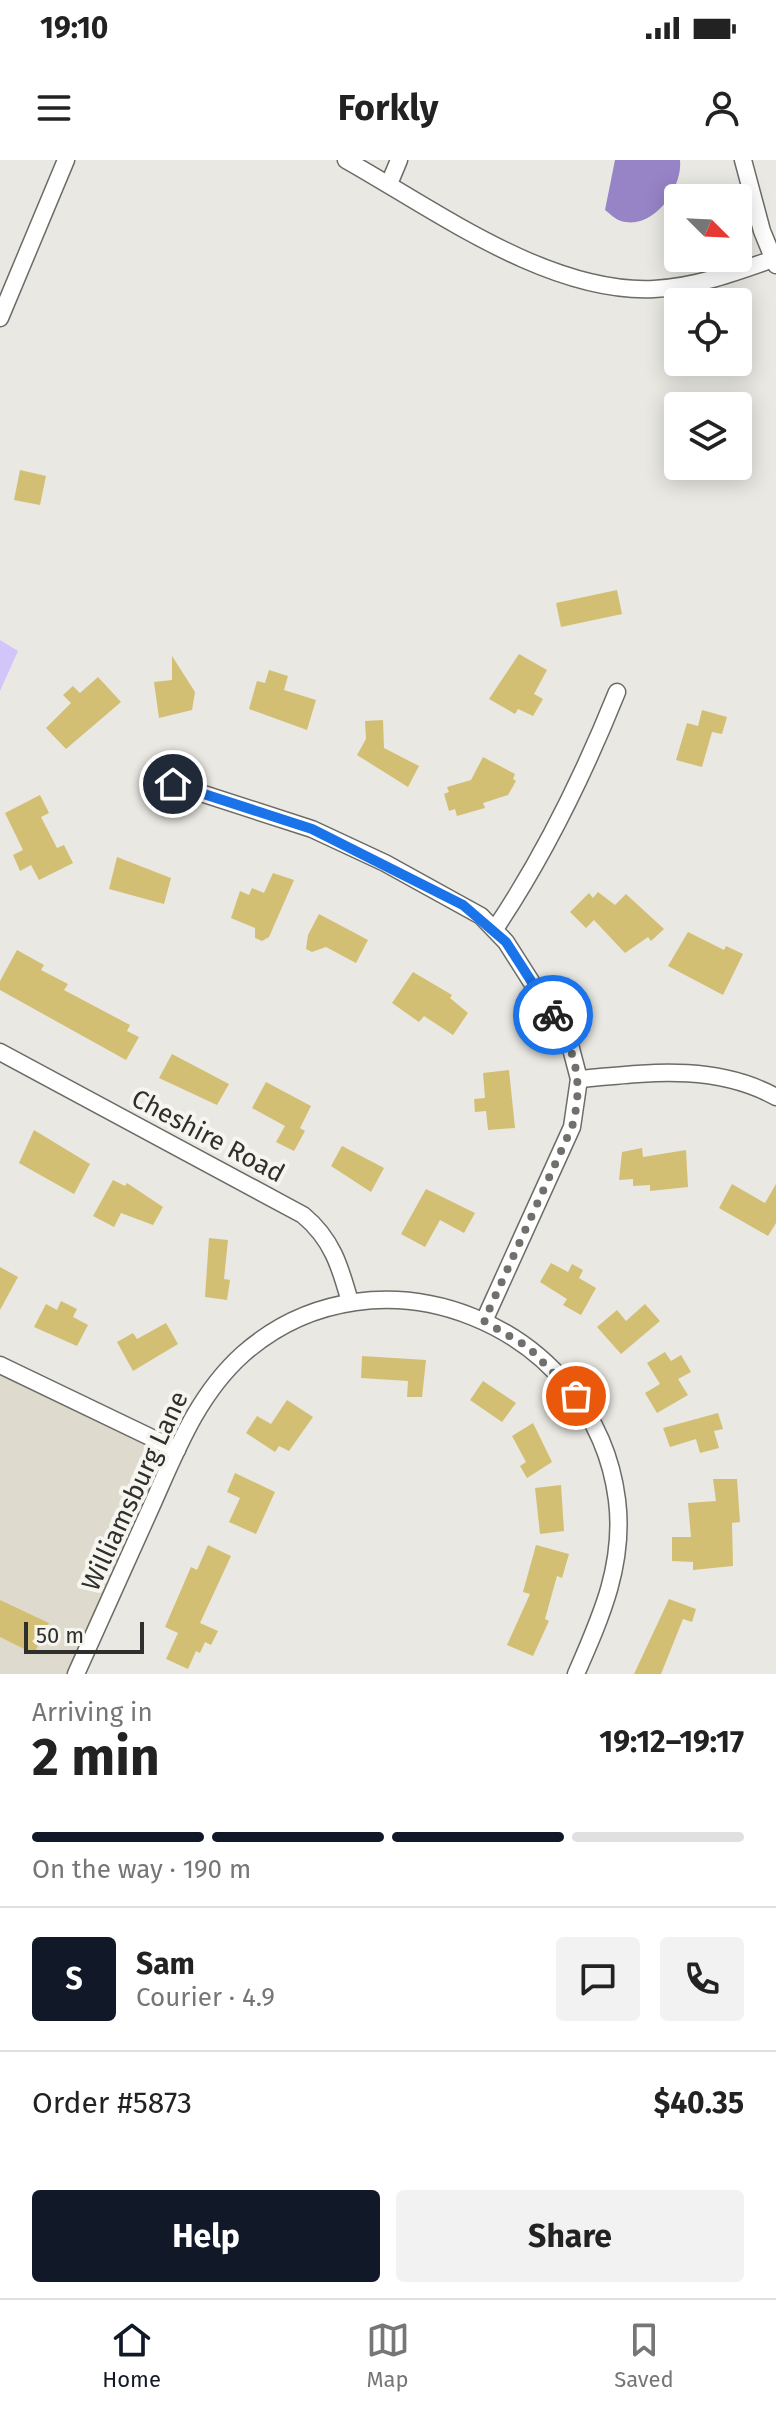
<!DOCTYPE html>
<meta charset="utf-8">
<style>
:root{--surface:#fff;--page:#f2f2f2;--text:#222;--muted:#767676;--line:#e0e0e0;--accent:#111827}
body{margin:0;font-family:"Fira Sans",sans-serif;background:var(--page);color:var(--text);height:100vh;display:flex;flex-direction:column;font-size:30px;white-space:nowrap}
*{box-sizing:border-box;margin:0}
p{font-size:26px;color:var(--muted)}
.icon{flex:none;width:44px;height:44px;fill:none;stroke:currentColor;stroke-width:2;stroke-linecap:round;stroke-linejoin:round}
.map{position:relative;height:1514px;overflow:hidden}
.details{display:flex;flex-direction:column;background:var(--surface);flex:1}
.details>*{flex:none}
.needle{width:52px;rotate:114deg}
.fabs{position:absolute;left:664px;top:24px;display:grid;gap:16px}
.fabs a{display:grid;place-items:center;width:88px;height:88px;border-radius:8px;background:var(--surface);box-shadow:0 4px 20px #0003;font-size:40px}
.scale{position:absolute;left:24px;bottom:20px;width:120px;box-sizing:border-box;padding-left:8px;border:4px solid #2f2f2d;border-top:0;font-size:22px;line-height:28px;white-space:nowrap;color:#2f2f2d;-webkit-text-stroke:6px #f6f5ef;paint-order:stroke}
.pin{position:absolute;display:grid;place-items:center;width:68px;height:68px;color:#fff;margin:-34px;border:4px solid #fff;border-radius:50%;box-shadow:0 2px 8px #0007}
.courier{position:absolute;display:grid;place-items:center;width:80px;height:80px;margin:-40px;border:6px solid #1a73e8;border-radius:50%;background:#fff;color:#222;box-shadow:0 2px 10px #0007}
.headline em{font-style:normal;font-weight:700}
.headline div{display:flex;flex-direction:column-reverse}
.headline{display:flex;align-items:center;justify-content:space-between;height:136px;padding:0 32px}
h1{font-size:52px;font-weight:700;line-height:60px}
.bar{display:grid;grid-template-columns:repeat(4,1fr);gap:12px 8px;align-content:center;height:96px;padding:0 32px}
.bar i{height:10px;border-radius:6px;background:var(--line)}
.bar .on{background:var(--accent)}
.bar p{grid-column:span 4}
.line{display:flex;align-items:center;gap:20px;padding:0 32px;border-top:2px solid var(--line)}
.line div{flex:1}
.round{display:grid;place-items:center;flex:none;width:84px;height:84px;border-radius:8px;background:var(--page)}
.cta{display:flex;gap:16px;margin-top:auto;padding:16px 32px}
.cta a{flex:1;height:92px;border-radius:8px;background:var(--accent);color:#fff;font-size:32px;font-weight:700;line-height:92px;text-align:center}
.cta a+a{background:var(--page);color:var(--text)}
.status{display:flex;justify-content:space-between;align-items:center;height:56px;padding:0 40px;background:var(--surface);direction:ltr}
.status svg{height:22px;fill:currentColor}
header{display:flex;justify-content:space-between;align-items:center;height:104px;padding:0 32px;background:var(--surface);font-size:36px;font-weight:700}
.dock{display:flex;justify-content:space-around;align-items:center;height:112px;border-top:2px solid var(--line);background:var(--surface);font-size:22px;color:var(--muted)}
.dock a{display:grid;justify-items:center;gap:4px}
.dock .on{color:var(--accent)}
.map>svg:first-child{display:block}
.built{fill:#dedbce}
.green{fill:#d2c5fa}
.water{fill:#9784c7}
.building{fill:#d3bf73}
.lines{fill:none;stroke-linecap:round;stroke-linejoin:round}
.minor-casing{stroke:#6c6b66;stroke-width:19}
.minor{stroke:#fff;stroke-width:16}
.done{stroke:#70706c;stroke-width:8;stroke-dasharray:0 14.4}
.route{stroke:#1a73e8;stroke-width:10}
.labels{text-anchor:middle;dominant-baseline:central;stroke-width:8;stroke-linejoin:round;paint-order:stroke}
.street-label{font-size:26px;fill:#2f2f2d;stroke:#f6f5ef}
</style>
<div class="status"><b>19:10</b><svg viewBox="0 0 49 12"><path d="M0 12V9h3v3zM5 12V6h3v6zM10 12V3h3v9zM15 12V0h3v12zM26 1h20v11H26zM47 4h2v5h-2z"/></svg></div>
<header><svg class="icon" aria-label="menu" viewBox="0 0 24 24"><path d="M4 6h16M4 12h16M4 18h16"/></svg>Forkly<svg class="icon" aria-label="person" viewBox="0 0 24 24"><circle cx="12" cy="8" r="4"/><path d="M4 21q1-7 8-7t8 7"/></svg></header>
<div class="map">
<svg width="776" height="1514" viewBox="0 0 776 1514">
<rect width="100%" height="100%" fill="#e9e8e2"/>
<path class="built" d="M0,1205L177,1290L76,1514H0Z"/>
<path class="green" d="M0,480L18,491L0,531Z"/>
<path class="water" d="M615,0H680C683,27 654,71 621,61C616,60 609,53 605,50Z"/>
<g class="building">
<path d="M20,310L46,316L40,345L14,340Z"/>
<path d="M617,430L622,454L561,467L556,443Z"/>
<path d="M519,494L547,510L534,534L543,539L533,556L518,549L515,554L489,539Z"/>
<path d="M172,496L195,532L192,550L159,558L154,522L172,520Z"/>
<path d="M269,510L288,516L284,530L316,540L307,570L249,549L257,521L265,523Z"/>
<path d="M98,517L121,542L66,589L46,568L71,543L63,535L73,526L80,533Z"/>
<path d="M702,550L727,557L722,574L712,572L702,607L676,600L687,563L698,566Z"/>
<path d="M383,560L384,588L419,606L408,627L357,595L366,579L365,561Z"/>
<path d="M483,597L515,614L513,619L516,621L508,635L483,643L485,648L457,656L455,649L449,651L444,634L449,632L447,627L471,620Z"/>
<path d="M40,635L49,653L41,657L57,688L64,685L73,703L39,720L31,705L20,711L13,695L23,690L5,653Z"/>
<path d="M117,697L171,718L164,744L109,729Z"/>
<path d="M273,713L294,720L269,777L262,781L255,778V768L231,758L240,731L249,735L252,728L264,733Z"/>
<path d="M598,732L615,745L626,734L664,769L651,781L648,777L625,793L594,760L586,768L570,752L589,733L593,738Z"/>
<path d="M319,754L368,780L356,803L326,787L312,792L306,789L308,775Z"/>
<path d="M688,772L724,790L726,786L743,794L723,835L668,806Z"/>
<path d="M17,790L44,805L41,810L68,824L64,830L130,865L127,871L139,877L126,900L0,830V821Z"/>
<path d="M413,812L452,835L450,838L468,853L453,875L424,856L419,862L392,843Z"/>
<path d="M172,894L229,924L217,945L159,918Z"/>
<path d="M509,910L515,968L488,970L486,951L475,952L474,939L485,938L483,913Z"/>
<path d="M266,922L311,946L300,968L305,971L294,991L276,982L285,966L252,948Z"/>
<path d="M34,970L90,1004L74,1034L19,1003Z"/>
<path d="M342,986L384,1008L371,1032L331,1006Z"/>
<path d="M642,988L643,997L686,990L688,1027L650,1031V1025L633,1026V1019L619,1020L622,992Z"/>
<path d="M113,1020L125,1026L127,1023L163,1047L153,1065L121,1053L114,1067L93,1056Z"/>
<path d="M732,1024L765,1043L776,1024V1063L768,1076L719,1048Z"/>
<path d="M426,1029L475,1053L464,1073L440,1060L425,1087L401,1074Z"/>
<path d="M209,1078L228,1080L224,1119L230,1120L227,1140L205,1137Z"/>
<path d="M551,1103L568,1112L572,1104L583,1110L579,1118L596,1128L581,1155L563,1145L567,1139L540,1122Z"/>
<path d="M0,1107L18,1117L0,1150Z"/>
<path d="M61,1141L77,1149L73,1157L88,1165L77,1186L34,1167L46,1144L57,1150Z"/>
<path d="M645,1144L660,1161L621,1194L597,1167L617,1150L626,1161Z"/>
<path d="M166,1163L178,1184L133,1211L117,1182L133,1173L137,1179Z"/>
<path d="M665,1192L671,1201L681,1195L691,1212L678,1219L688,1235L657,1253L645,1233L660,1224L647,1203Z"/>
<path d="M362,1196L426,1200L422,1237H407L408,1221L361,1218Z"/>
<path d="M483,1221L516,1243L502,1262L470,1240Z"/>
<path d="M287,1240L313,1257L289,1291L279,1286L275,1292L246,1273L257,1256L271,1264Z"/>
<path d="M718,1253L723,1269L714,1271L719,1288L700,1293L696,1279L670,1287L663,1268Z"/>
<path d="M533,1263L552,1302L527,1318L520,1306L526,1302L512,1276Z"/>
<path d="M235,1313L275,1332L256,1374L229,1362L240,1338L227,1332Z"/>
<path d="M713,1319H737L740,1362L732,1363L733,1406L693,1410V1402L672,1401V1377H691L688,1343L716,1341Z"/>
<path d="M561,1325L564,1371L540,1374L535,1328Z"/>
<path d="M208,1385L231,1396L200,1463L218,1471L211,1485L205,1482L200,1493L196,1491L188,1509L166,1499L178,1473L165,1467L191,1407L197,1410Z"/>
<path d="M536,1385L569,1394L562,1418L557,1416L545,1459L549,1461L533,1496L507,1485L530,1434L523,1432Z"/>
<path d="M669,1439L696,1449L692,1462L683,1459L661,1514H634Z"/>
<path d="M0,1440L49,1463L34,1494L0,1477Z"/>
</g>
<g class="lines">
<defs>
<g id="minor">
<path d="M346,0C435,50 549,134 654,129C695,127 734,113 773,99"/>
<path d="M743,0L762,71L776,105"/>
<path d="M389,24L399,0"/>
<path d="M0,158L66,0"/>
<path d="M173,624L312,669L385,703L481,756L506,782L569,881L579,919L572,967L484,1161"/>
<path d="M495,769C544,696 584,614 617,532"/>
<path d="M0,892L303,1055C332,1079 340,1106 350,1142"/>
<path d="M579,919C646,913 714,903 776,937"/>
<path d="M0,1205L177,1290"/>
<path d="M76,1514C100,1461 124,1407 148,1354C174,1297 195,1237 243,1194C378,1075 595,1165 617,1340C625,1404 601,1457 576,1514"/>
</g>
</defs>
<use href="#minor" class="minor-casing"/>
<use href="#minor" class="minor"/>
</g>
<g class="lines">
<path class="done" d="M553,855C576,892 584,923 572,967L484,1161L528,1187L576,1236"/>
<path class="route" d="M173,624L312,669L463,745L506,782L553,855"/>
</g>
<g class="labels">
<g class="street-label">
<text transform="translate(208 976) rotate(28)">Cheshire Road</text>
<text transform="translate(135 1331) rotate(-65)">Williamsburg Lane</text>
</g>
</g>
</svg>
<div class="fabs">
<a><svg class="needle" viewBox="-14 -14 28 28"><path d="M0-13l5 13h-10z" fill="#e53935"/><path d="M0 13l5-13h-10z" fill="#767676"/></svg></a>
<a><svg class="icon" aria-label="locate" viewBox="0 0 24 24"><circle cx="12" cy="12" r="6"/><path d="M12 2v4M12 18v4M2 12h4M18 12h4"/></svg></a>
<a><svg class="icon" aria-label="layers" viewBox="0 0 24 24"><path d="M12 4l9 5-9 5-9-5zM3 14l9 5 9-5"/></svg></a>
</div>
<div class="scale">50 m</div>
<div class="pin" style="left:576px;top:1236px;background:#ea580c"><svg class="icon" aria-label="bag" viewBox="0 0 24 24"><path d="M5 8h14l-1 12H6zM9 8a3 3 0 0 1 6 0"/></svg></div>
<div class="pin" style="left:173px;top:624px;background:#1f2937"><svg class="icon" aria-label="home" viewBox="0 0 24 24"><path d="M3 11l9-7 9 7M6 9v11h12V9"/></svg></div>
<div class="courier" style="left:553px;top:855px"><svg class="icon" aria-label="bike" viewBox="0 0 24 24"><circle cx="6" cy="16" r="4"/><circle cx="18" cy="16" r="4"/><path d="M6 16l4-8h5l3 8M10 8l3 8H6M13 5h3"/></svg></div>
</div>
<section class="details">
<div class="headline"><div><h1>2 min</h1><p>Arriving in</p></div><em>19:12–19:17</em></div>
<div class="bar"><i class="on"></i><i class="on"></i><i class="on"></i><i></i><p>On the way · 190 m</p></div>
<div class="line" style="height:144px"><b class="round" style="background:var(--accent);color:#fff">S</b><div><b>Sam</b><p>Courier · 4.9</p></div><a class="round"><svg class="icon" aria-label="chat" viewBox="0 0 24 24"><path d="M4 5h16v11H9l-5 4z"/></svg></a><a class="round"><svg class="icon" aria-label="phone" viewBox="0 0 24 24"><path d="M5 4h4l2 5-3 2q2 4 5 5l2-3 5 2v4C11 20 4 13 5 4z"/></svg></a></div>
<div class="line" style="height:104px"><div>Order #5873</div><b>$40.35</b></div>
<div class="cta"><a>Help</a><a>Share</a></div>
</section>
<nav class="dock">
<a class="on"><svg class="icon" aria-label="home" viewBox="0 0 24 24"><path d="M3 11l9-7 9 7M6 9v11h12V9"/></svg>Home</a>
<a><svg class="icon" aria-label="map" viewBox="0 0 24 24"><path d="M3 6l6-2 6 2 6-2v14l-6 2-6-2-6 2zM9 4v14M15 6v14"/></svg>Map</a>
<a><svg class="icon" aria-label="saved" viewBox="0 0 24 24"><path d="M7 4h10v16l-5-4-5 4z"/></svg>Saved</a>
</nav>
